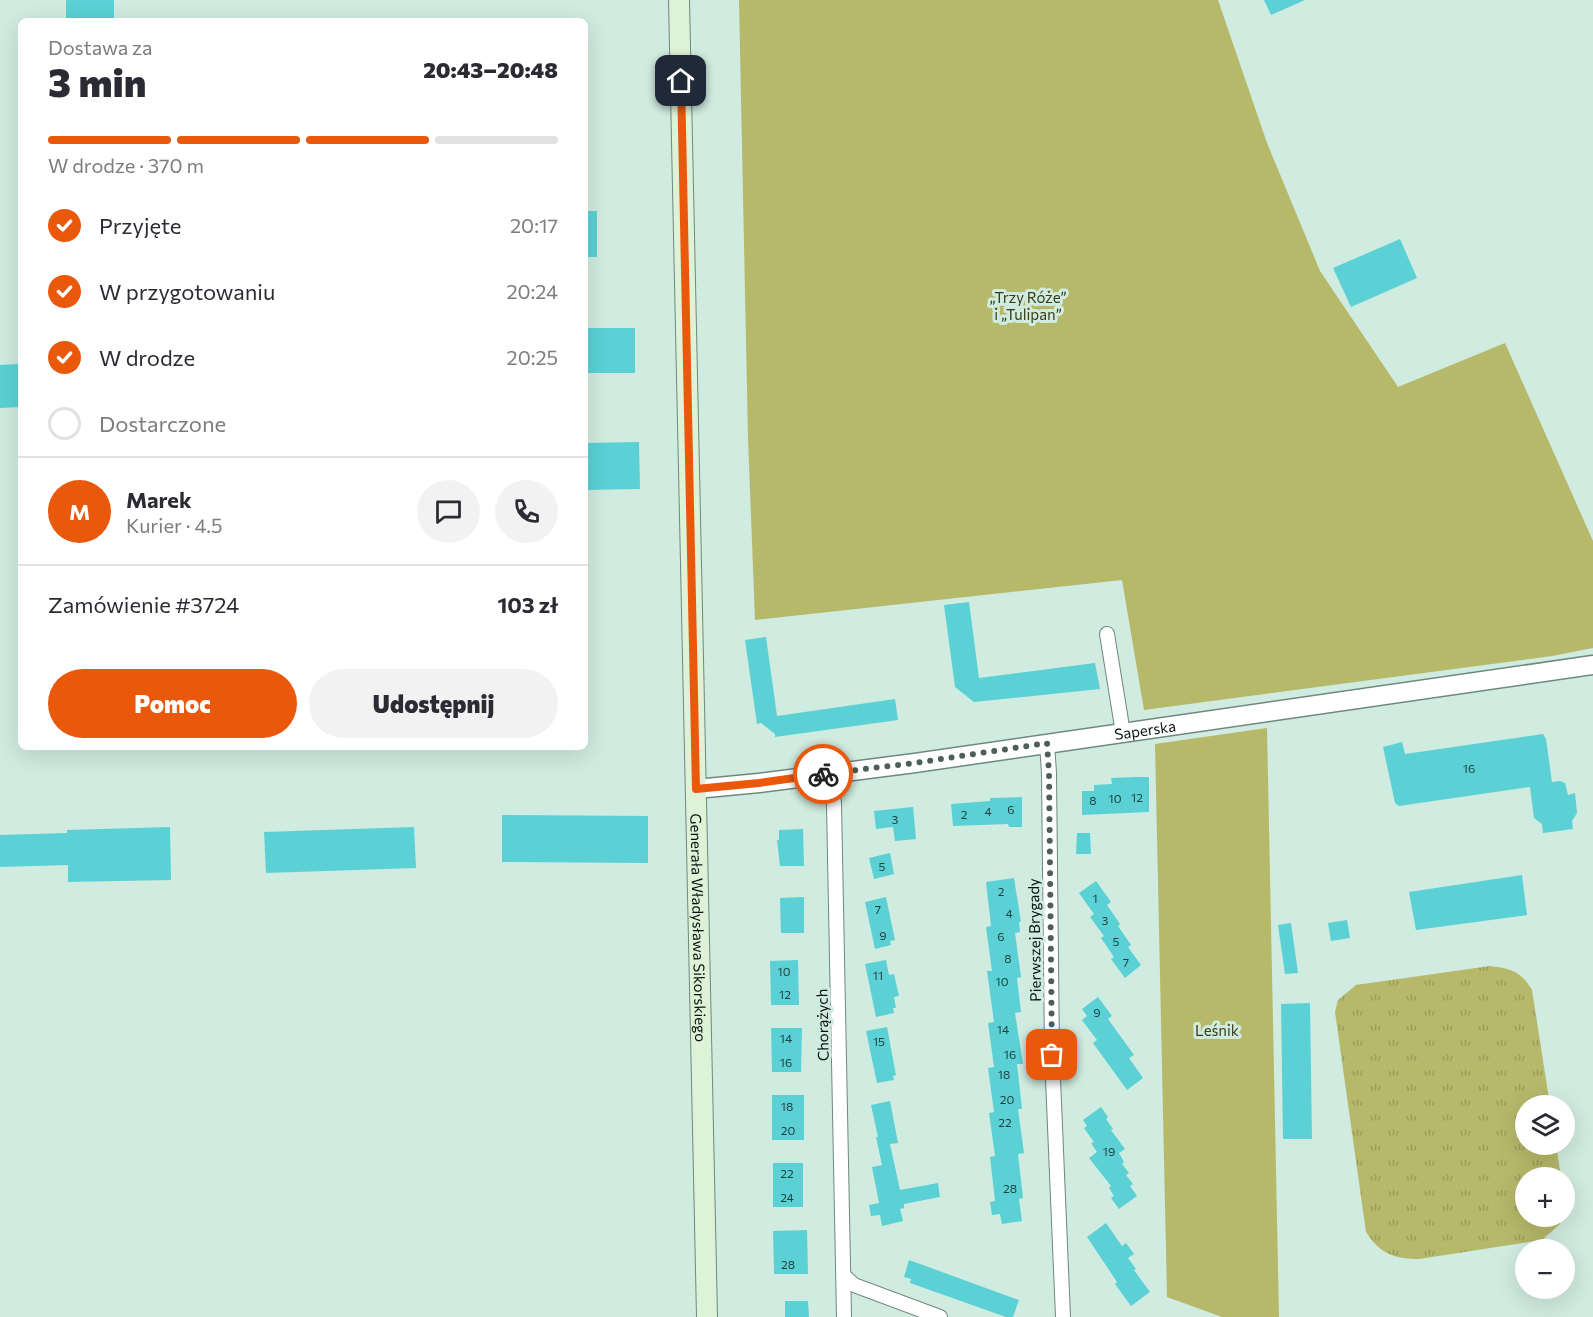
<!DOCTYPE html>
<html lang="pl">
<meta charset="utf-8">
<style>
:root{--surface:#fff;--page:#f2f2f3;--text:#2b2b33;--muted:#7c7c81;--line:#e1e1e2;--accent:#ea580c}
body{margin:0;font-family:Commissioner,sans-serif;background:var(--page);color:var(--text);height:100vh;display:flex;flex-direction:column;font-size:22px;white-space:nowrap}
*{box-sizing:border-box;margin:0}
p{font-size:20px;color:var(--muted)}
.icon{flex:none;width:33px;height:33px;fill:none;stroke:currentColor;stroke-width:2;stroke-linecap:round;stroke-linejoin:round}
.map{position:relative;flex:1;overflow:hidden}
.details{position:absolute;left:18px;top:18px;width:570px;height:732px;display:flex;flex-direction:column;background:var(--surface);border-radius:9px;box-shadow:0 6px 24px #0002}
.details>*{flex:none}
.buttons{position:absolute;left:1515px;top:1095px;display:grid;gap:12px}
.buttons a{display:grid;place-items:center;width:60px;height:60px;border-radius:50%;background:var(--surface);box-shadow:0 6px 24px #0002;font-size:30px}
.pin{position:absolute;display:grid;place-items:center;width:51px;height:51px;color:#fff;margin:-26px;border-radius:12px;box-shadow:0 3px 9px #0006}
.courier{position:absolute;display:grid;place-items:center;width:60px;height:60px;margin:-30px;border:4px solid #ea580c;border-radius:50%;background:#fff;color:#222;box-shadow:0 2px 8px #0007}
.head em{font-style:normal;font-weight:800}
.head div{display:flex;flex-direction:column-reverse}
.head{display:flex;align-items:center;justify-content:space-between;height:102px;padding:0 30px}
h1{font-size:39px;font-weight:800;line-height:45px}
.bar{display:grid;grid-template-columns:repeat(4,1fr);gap:9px 6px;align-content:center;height:72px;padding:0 30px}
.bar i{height:8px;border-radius:4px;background:var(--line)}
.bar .current{background:var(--accent)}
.bar p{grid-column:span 4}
.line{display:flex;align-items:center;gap:15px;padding:0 30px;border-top:2px solid var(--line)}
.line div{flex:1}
.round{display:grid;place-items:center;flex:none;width:63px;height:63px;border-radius:32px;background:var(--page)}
ol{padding:0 30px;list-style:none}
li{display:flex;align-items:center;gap:18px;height:66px}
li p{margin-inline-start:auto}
li .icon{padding:6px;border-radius:50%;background:var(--accent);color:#fff;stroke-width:4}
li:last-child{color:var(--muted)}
li i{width:33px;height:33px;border:3px solid var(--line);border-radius:50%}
.cta{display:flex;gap:12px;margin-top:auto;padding:12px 30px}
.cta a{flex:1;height:69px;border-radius:36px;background:var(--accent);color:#fff;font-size:24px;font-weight:800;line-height:69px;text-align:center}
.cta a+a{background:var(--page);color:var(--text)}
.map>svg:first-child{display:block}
.green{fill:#b6b86a}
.park{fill:url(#park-tufts)}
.building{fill:#5bd1d5}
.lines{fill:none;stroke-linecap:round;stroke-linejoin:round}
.minor-casing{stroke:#6f887e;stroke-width:16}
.tertiary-casing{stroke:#6f887e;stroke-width:21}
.secondary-casing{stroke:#6f887e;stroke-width:22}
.minor{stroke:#fff;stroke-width:14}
.tertiary{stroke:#fff;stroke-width:18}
.secondary{stroke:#ddf2d7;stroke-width:20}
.done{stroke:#4f5e58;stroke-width:6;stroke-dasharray:0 10.8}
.route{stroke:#ea580c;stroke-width:8}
.labels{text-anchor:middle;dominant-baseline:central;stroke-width:6;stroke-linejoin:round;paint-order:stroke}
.number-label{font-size:12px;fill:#1e4240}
.park-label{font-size:15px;fill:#3a3b17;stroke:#d0ebdf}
.street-label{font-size:15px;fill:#09120f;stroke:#d0ebdf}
</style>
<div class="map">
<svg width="1593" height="1317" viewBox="0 0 1593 1317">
<defs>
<pattern id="park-tufts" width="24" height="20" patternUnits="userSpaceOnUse" patternTransform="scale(1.5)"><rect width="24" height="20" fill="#b6b86a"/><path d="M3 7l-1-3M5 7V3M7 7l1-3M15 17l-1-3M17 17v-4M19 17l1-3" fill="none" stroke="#9b9d5b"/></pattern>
</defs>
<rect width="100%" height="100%" fill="#d0ebdf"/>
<g class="green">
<path d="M739,0H1218L1267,143L1320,271L1398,387L1505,343L1593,541V648L1552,656L1144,710L1122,580L755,620L748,438Z"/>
<path d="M1267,728L1279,1317H1222L1167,1297L1155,744Z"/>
</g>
<path class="park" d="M1490,966C1510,968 1522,972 1532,990L1550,1105L1526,1106V1144L1556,1145L1561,1177L1526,1178V1216L1562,1217L1560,1224L1542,1240L1419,1259C1394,1259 1379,1253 1366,1232L1335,1012L1338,1000L1356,985Z"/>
<g class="building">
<rect x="66" y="0" width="48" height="21"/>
<path d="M1264,0H1305L1271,15Z"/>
<rect x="585" y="211" width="12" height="46"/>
<path d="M1400,239L1417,278L1351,307L1333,268Z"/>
<rect x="585" y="328" width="50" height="45"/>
<path d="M18,364L19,407L0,408V365Z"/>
<path d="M639,442L640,489L585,490V443Z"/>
<path d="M969,602L979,678L1095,663L1100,689L974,702L955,687L944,605Z"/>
<path d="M766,637L777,716L895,699L898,720L775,737V734L761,723L757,724L745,640Z"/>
<path d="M1543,734L1546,739L1552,782L1560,781L1565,783L1568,795L1575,793L1577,813L1572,821L1573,829L1543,833L1542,824L1534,818L1530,787L1399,806L1395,803L1383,747L1402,742L1405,754Z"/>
<path d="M1137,777H1149V812L1082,815V791H1094V785L1112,784L1111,778Z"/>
<path d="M1022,797V827H1009L1008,824L953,826L951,804L990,801V798Z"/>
<path d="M913,807L916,839L895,841L893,827L876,829L874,811Z"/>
<path d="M502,815L648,816V863L502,862Z"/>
<path d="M170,827L171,880L68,882V865L0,867V835L67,833V830Z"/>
<path d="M414,827L416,868L266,873L264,832Z"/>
<path d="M803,829L804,866H780L777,840H779V830Z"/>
<path d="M1077,833H1090L1091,854H1076Z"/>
<path d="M890,853L894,874L874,879L869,858Z"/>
<path d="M1522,875L1527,915L1416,930L1409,892Z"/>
<path d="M1014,878L1021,922H1019L1020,932L1015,933L1021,977L1017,978L1021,1012L1015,1013L1023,1064H1017L1022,1109H1018L1024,1153L1018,1154L1023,1198L1019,1199L1022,1221L1002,1224L1000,1214L992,1215L990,1202L995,1201L990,1157L995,1156L989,1113L994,1112L988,1068L994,1067L988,1023L994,1022L987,971H992L986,927L991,926L986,882Z"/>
<path d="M1096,881L1111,902L1107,905L1120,924L1118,926L1131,945L1128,947L1141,965L1125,978L1111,959L1114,957L1101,938L1104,936L1090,917L1094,914L1079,893Z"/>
<path d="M804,897V933H781L780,898Z"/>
<path d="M886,897L895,940L890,941L891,945L875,949L865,902Z"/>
<path d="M1347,920L1350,938L1331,941L1328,923Z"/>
<path d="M1291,923L1298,973L1285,974L1278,925Z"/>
<path d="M798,960L799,1005H771L770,961Z"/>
<path d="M886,960L889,975L894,974L899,996L894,997L896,1008H893L894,1013L876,1017L865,964Z"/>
<path d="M1098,997L1112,1016L1108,1019L1134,1055L1129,1058L1143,1078L1127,1090L1093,1043L1097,1040L1082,1020L1087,1016L1082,1009Z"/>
<path d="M1310,1003L1312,1139H1283L1281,1004Z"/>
<path d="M887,1027L896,1075L893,1076L894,1080L877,1083L866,1031Z"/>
<path d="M771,1028H802L801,1072H772Z"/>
<rect x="772" y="1095" width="32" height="45"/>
<path d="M890,1101L898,1143L890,1144L900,1190L938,1183L940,1197L904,1204V1208L900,1209L903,1221L882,1226L880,1215L871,1216L869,1205L879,1203L872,1167L882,1165L876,1137H878L871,1105Z"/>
<path d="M1101,1107L1108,1117L1106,1119L1113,1129L1111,1130L1125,1149L1119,1153L1124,1162L1122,1164L1129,1173L1126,1175L1133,1184L1130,1186L1137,1196L1119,1209L1111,1198L1114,1196L1109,1188L1111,1186L1089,1158L1097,1152L1091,1143L1094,1142L1084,1128L1087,1126L1083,1120Z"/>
<rect x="773" y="1163" width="30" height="44"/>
<path d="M1106,1223L1122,1246L1126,1243L1134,1254L1128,1258L1136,1269L1134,1270L1150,1292L1131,1306L1115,1284L1117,1282L1087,1237Z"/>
<path d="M807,1230L808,1274H774L773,1231Z"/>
<path d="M909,1260L1019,1300L1013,1317H1006L910,1283L911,1279L904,1277Z"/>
<path d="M785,1301H808L809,1317H785Z"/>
</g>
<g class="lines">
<defs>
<g id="minor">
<path d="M1107,634L1123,733"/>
<path d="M1047,743L1049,773L1052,1055L1063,1317"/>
<path d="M831,773L834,804L844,1317"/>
<path d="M844,1276L854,1285L940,1317"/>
</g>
<g id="tertiary">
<path id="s1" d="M696,789L759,783L915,763L1593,665"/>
</g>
<g id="secondary">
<path id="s2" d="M679,0L707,1317"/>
</g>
</defs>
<use href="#minor" class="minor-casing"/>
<use href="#tertiary" class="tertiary-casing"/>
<use href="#secondary" class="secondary-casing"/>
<use href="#minor" class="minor"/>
<use href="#tertiary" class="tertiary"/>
<use href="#secondary" class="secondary"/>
</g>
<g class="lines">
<path class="done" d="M823,774L915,763L1047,743L1049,773L1052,1055"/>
<path class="route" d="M681,81L696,789L759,783L823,774"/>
</g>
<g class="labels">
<g class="number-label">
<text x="1469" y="768">16</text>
<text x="1137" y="797">12</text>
<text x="1115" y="798">10</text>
<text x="1093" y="800">8</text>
<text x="1011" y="809">6</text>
<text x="988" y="811">4</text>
<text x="964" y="814">2</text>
<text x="895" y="819">3</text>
<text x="882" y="866">5</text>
<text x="1001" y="891">2</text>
<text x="1095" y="898">1</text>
<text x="878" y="909">7</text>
<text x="1009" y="913">4</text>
<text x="1105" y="920">3</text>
<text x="883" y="935">9</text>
<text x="1001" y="936">6</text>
<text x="1116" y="941">5</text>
<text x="1008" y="958">8</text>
<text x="1126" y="962">7</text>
<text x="784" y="971">10</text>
<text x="878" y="975">11</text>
<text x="1002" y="981">10</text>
<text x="785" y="994">12</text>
<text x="1097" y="1012">9</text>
<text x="1003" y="1029">14</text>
<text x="786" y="1038">14</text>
<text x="879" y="1041">15</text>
<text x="1010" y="1054">16</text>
<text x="786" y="1062">16</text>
<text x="1004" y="1074">18</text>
<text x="1007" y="1099">20</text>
<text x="787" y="1106">18</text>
<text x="1005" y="1122">22</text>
<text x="788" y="1130">20</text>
<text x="1109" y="1151">19</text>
<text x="787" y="1173">22</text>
<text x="1010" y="1188">28</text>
<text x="787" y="1197">24</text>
<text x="788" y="1264">28</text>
</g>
<g class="park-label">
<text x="1028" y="297">„Trzy Róże”<tspan x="1028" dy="17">i „Tulipan”</tspan></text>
<text x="1217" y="1030">Leśnik</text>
</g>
<g class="street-label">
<text stroke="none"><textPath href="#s1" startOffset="453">Saperska</textPath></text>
<text stroke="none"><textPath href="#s2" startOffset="928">Generała Władysława Sikorskiego</textPath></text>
<text transform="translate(1034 940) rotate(-91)">Pierwszej Brygady</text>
<text transform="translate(822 1025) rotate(-91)">Chorążych</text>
</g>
</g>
</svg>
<div class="buttons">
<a><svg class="icon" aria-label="layers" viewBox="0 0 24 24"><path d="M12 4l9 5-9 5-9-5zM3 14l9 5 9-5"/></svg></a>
<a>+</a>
<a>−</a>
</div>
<div class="pin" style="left:1052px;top:1055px;background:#ea580c"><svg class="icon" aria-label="bag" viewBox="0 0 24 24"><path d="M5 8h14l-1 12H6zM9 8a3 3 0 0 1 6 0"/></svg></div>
<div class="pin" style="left:681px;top:81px;background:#1f2937"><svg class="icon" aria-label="home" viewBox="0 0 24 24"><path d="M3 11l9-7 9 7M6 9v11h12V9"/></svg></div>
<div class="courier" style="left:823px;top:774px"><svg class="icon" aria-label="bike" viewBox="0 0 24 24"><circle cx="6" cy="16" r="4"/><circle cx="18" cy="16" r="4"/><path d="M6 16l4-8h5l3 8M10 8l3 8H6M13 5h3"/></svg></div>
<section class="details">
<div class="head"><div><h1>3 min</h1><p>Dostawa za</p></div><em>20:43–20:48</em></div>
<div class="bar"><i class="current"></i><i class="current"></i><i class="current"></i><i></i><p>W drodze · 370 m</p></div>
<ol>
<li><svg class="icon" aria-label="check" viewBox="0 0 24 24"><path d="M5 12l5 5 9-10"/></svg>Przyjęte<p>20:17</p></li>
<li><svg class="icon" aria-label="check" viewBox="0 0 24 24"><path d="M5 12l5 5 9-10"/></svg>W przygotowaniu<p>20:24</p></li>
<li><svg class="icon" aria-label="check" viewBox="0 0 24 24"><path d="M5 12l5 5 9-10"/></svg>W drodze<p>20:25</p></li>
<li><i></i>Dostarczone</li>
</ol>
<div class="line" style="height:108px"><b class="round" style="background:var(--accent);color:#fff">M</b><div><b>Marek</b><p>Kurier · 4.5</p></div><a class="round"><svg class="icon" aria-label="chat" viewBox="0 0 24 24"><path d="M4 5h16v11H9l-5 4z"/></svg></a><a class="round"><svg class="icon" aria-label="phone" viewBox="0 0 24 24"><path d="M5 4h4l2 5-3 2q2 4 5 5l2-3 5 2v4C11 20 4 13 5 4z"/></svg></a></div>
<div class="line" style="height:78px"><div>Zamówienie #3724</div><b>103 zł</b></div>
<div class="cta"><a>Pomoc</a><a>Udostępnij</a></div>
</section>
</div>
